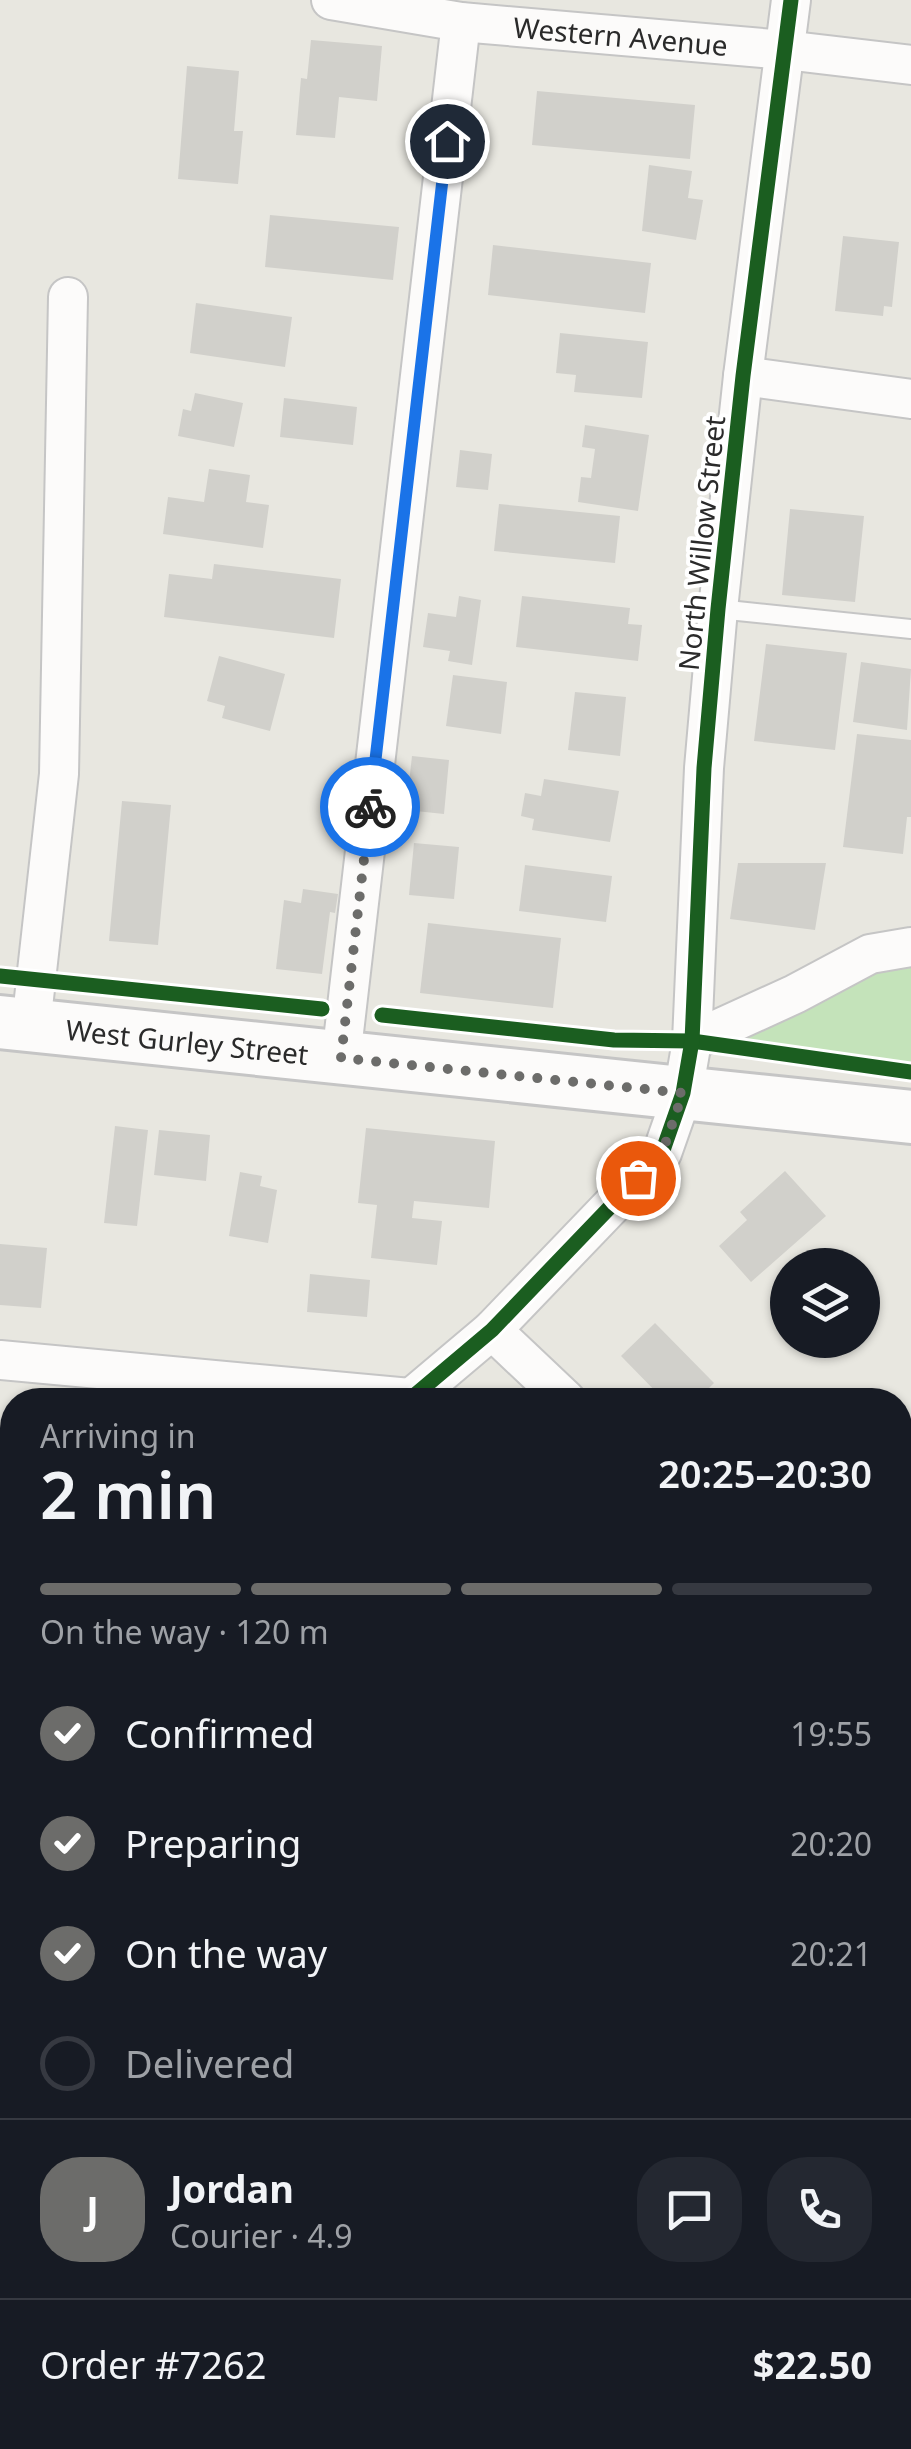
<!DOCTYPE html>
<meta charset="utf-8">
<style>
:root{--surface:#171b24;--page:#242831;--text:#f1f3f6;--muted:#9ea1a6;--line:#363941;--accent:#6c6c6a}
body{margin:0;font-family:"Noto Sans",sans-serif;background:var(--page);color:var(--text);height:100vh;display:flex;flex-direction:column;font-size:38px;white-space:nowrap}
*{box-sizing:border-box;margin:0}
p{font-size:32px;color:var(--muted)}
.icon{flex:none;width:55px;height:55px;fill:none;stroke:currentColor;stroke-width:2;stroke-linecap:round;stroke-linejoin:round}
.map{position:relative;flex:1;overflow:hidden}
.sheet{position:absolute;left:0px;top:1388px;width:912px;height:1062px;display:flex;flex-direction:column;background:var(--surface);border-radius:40px 40px 0 0;box-shadow:0 2px 8px #0004}
.sheet>*{flex:none}
.controls{position:absolute;left:770px;top:1248px;display:grid;gap:20px}
.controls a{display:grid;place-items:center;width:110px;height:110px;border-radius:50%;background:var(--surface);box-shadow:0 2px 8px #0004;font-size:50px}
.pin{position:absolute;display:grid;place-items:center;width:85px;height:85px;color:#fff;margin:-42px;border:5px solid #fff;border-radius:50%;box-shadow:0 2px 10px #0007}
.courier{position:absolute;display:grid;place-items:center;width:100px;height:100px;margin:-50px;border:8px solid #1a73e8;border-radius:50%;background:#fff;color:#222;box-shadow:0 2px 12px #0007}
.headline em{font-style:normal;font-weight:600}
.headline div{display:flex;flex-direction:column-reverse}
.headline{display:flex;align-items:center;justify-content:space-between;height:170px;padding:0 40px}
h1{font-size:65px;font-weight:600;line-height:75px}
.bar{display:grid;grid-template-columns:repeat(4,1fr);gap:15px 10px;align-content:center;height:120px;padding:0 40px}
.bar i{height:12px;border-radius:8px;background:var(--line)}
.bar .selected{background:var(--accent)}
.bar p{grid-column:span 4}
.line{display:flex;align-items:center;gap:25px;padding:0 40px;border-top:2px solid var(--line)}
.line div{flex:1}
.round{display:grid;place-items:center;flex:none;width:105px;height:105px;border-radius:40px;background:var(--page)}
ol{padding:0 40px;list-style:none}
li{display:flex;align-items:center;gap:30px;height:110px}
li p{margin-inline-start:auto}
li .icon{padding:10px;border-radius:50%;background:var(--accent);color:#fff;stroke-width:4}
li:last-child{color:var(--muted)}
li i{width:55px;height:55px;border:5px solid var(--line);border-radius:50%}
.map>svg:first-child{display:block}
.green{fill:#c4e3ba}
.building{fill:#d1d0cb}
.lines{fill:none;stroke-linecap:round;stroke-linejoin:round}
.service-casing{stroke:#c5c5c5;stroke-width:22}
.minor-casing{stroke:#c5c5c5;stroke-width:42}
.secondary-casing{stroke:#c5c5c5;stroke-width:58}
.service{stroke:#fcfbfa;stroke-width:18}
.minor{stroke:#fcfbfa;stroke-width:38}
.secondary{stroke:#fcfbfa;stroke-width:52}
.cycleway-casing{stroke:#fff;stroke-width:21}
.cycleway{stroke:#1b5e20;stroke-width:15}
.done{stroke:#6c6c6a;stroke-width:10;stroke-dasharray:0 18}
.route{stroke:#1a73e8;stroke-width:12}
.labels{text-anchor:middle;dominant-baseline:central;stroke-width:8;stroke-linejoin:round;paint-order:stroke}
.street-label{font-size:28px;fill:#2a2a2a;stroke:#fff}
</style>
<div class="map">
<svg width="911" height="2449" viewBox="0 0 911 2449">
<rect width="100%" height="100%" fill="#e8e7e0"/>
<g class="green">
<path d="M911,947V1072L692,1041Z"/>
<path d="M900,1824L911,1840V1980L900,1987Z"/>
<path d="M12,2346V2438H497L494,2449H0V2351Z"/>
</g>
<g class="building">
<path d="M311,40L382,46L377,101L339,97L335,138L296,135L301,78L307,79Z"/>
<path d="M187,66L239,71L234,131H243L238,184L178,179Z"/>
<path d="M537,91L695,105L690,159L532,145Z"/>
<path d="M649,165L692,171L688,198L703,200L696,240L642,231Z"/>
<path d="M270,215L399,227L393,280L265,267Z"/>
<path d="M843,236L899,242L892,307L884,306L883,316L835,311Z"/>
<path d="M493,245L651,263L645,313L488,295Z"/>
<path d="M196,303L292,317L285,367L190,353Z"/>
<path d="M560,333L648,342L642,398L574,392L576,375L556,373Z"/>
<path d="M195,393L243,403L234,447L178,436L183,409L191,411Z"/>
<path d="M284,398L357,407L353,445L280,437Z"/>
<path d="M585,425L649,435L638,511L578,502L581,477L591,478L595,449L582,447Z"/>
<path d="M460,450L492,454L488,490L456,487Z"/>
<path d="M209,469L250,475L246,502L269,505L263,548L163,534L168,497L204,502Z"/>
<path d="M499,504L620,516L615,563L494,551Z"/>
<path d="M790,509L864,516L855,602L782,595Z"/>
<path d="M214,564L341,579L334,638L164,617L169,574L212,579Z"/>
<path d="M459,596L481,600L472,665L448,661L450,651L423,647L428,613L456,617Z"/>
<path d="M522,596L630,608L628,624L642,625L638,661L516,647Z"/>
<path d="M766,644L847,653L835,750L754,741Z"/>
<path d="M219,656L285,674L270,731L222,718L225,706L207,701Z"/>
<path d="M861,662L911,669L907,730L853,722Z"/>
<path d="M453,675L507,682L501,734L446,726Z"/>
<path d="M575,692L626,697L620,756L568,750Z"/>
<path d="M857,734L911,740V817H907L903,854L843,847Z"/>
<path d="M412,756L449,760L444,814L406,810Z"/>
<path d="M544,779L619,791L610,842L532,830L534,819L521,816L525,793L541,796Z"/>
<path d="M122,801L171,805L158,945L109,941Z"/>
<path d="M414,843L459,847L454,899L409,895Z"/>
<path d="M738,863H826L815,930L730,919Z"/>
<path d="M525,865L612,876L606,922L519,911Z"/>
<path d="M303,889L338,894L335,913L330,912L322,974L276,969L284,900L301,903Z"/>
<path d="M428,923L561,938L553,1008L420,993Z"/>
<path d="M115,1126L148,1130L137,1226L104,1223Z"/>
<path d="M366,1128L495,1141L489,1208L414,1201L412,1218L442,1221L437,1265L371,1258L377,1205L358,1203Z"/>
<path d="M159,1130L210,1135L206,1181L154,1175Z"/>
<path d="M785,1171L826,1216L751,1282L719,1246L747,1220L740,1212Z"/>
<path d="M240,1172L262,1176L260,1186L277,1190L268,1243L229,1236Z"/>
<path d="M0,1244L47,1248L41,1308L0,1305Z"/>
<path d="M310,1274L370,1280L367,1317L307,1312Z"/>
<path d="M655,1323L714,1383L697,1400H664L621,1356Z"/>
<path d="M96,1383L113,1400H78Z"/>
<path d="M900,1449L911,1460V1473L900,1484Z"/>
<path d="M12,1954V2051L6,2054L3,2046L0,2048V1959Z"/>
<path d="M900,2018L911,2024V2078L900,2071Z"/>
<path d="M900,2150L911,2158V2262L900,2256Z"/>
<path d="M551,2438H617L610,2449H570Z"/>
</g>
<g class="lines">
<defs>
<g id="service">
<path d="M718,609L911,629"/>
<path d="M900,2327L911,2322"/>
<path d="M716,2449L728,2438"/>
</g>
<g id="minor">
<path id="s1" d="M331,0L461,22L785,50L911,65"/>
<path d="M743,376L911,399"/>
<path d="M31,1025L59,774L68,297"/>
<path d="M692,1041L795,994L870,954L911,947"/>
<path d="M341,1058L461,22"/>
<path d="M492,1330L566,1400"/>
<path d="M0,1360L410,1398"/>
<path d="M409,1400L492,1330L662,1153L683,1093L692,1041L704,768L718,609L743,376L791,0"/>
<path d="M900,1578L911,1571"/>
<path d="M900,1604L911,1605"/>
<path d="M900,1780L911,1795"/>
<path d="M0,1813L12,1802"/>
<path d="M0,2138L12,2131"/>
</g>
<g id="secondary">
<path id="s2" d="M0,1022L911,1117"/>
</g>
</defs>
<use href="#service" class="service-casing"/>
<use href="#minor" class="minor-casing"/>
<use href="#secondary" class="secondary-casing"/>
<use href="#service" class="service"/>
<use href="#minor" class="minor"/>
<use href="#secondary" class="secondary"/>
<defs>
<g id="cycleway">
<path d="M0,976L322,1009"/>
<path d="M382,1015L614,1040L692,1041L911,1072"/>
<path d="M409,1400L492,1330L662,1153L683,1093L692,1041L704,768L718,609L743,376L791,0"/>
</g>
</defs>
<use href="#cycleway" class="cycleway-casing"/>
<use href="#cycleway" class="cycleway"/>
</g>
<g class="lines">
<path class="done" d="M370,807L341,1058L683,1093L662,1153L638,1178"/>
<path class="route" d="M370,807L447,141"/>
</g>
<g class="labels">
<g class="street-label">
<text stroke="none"><textPath href="#s1" startOffset="292">Western Avenue</textPath></text>
<text transform="translate(701 543) rotate(-84)">North Willow Street</text>
<text stroke="none"><textPath href="#s2" startOffset="188">West Gurley Street</textPath></text>
</g>
</g>
</svg>
<div class="controls">
<a><svg class="icon" aria-label="layers" viewBox="0 0 24 24"><path d="M12 4l9 5-9 5-9-5zM3 14l9 5 9-5"/></svg></a>
</div>
<div class="pin" style="left:638px;top:1178px;background:#ea580c"><svg class="icon" aria-label="bag" viewBox="0 0 24 24"><path d="M5 8h14l-1 12H6zM9 8a3 3 0 0 1 6 0"/></svg></div>
<div class="pin" style="left:447px;top:141px;background:#1f2937"><svg class="icon" aria-label="home" viewBox="0 0 24 24"><path d="M3 11l9-7 9 7M6 9v11h12V9"/></svg></div>
<div class="courier" style="left:370px;top:807px"><svg class="icon" aria-label="bike" viewBox="0 0 24 24"><circle cx="6" cy="16" r="4"/><circle cx="18" cy="16" r="4"/><path d="M6 16l4-8h5l3 8M10 8l3 8H6M13 5h3"/></svg></div>
<section class="sheet">
<div class="headline"><div><h1>2 min</h1><p>Arriving in</p></div><em>20:25–20:30</em></div>
<div class="bar"><i class="selected"></i><i class="selected"></i><i class="selected"></i><i></i><p>On the way · 120 m</p></div>
<ol>
<li><svg class="icon" aria-label="check" viewBox="0 0 24 24"><path d="M5 12l5 5 9-10"/></svg>Confirmed<p>19:55</p></li>
<li><svg class="icon" aria-label="check" viewBox="0 0 24 24"><path d="M5 12l5 5 9-10"/></svg>Preparing<p>20:20</p></li>
<li><svg class="icon" aria-label="check" viewBox="0 0 24 24"><path d="M5 12l5 5 9-10"/></svg>On the way<p>20:21</p></li>
<li><i></i>Delivered</li>
</ol>
<div class="line" style="height:180px"><b class="round" style="background:var(--accent);color:#fff">J</b><div><b>Jordan</b><p>Courier · 4.9</p></div><a class="round"><svg class="icon" aria-label="chat" viewBox="0 0 24 24"><path d="M4 5h16v11H9l-5 4z"/></svg></a><a class="round"><svg class="icon" aria-label="phone" viewBox="0 0 24 24"><path d="M5 4h4l2 5-3 2q2 4 5 5l2-3 5 2v4C11 20 4 13 5 4z"/></svg></a></div>
<div class="line" style="height:130px"><div>Order #7262</div><b>$22.50</b></div>
</section>
</div>
